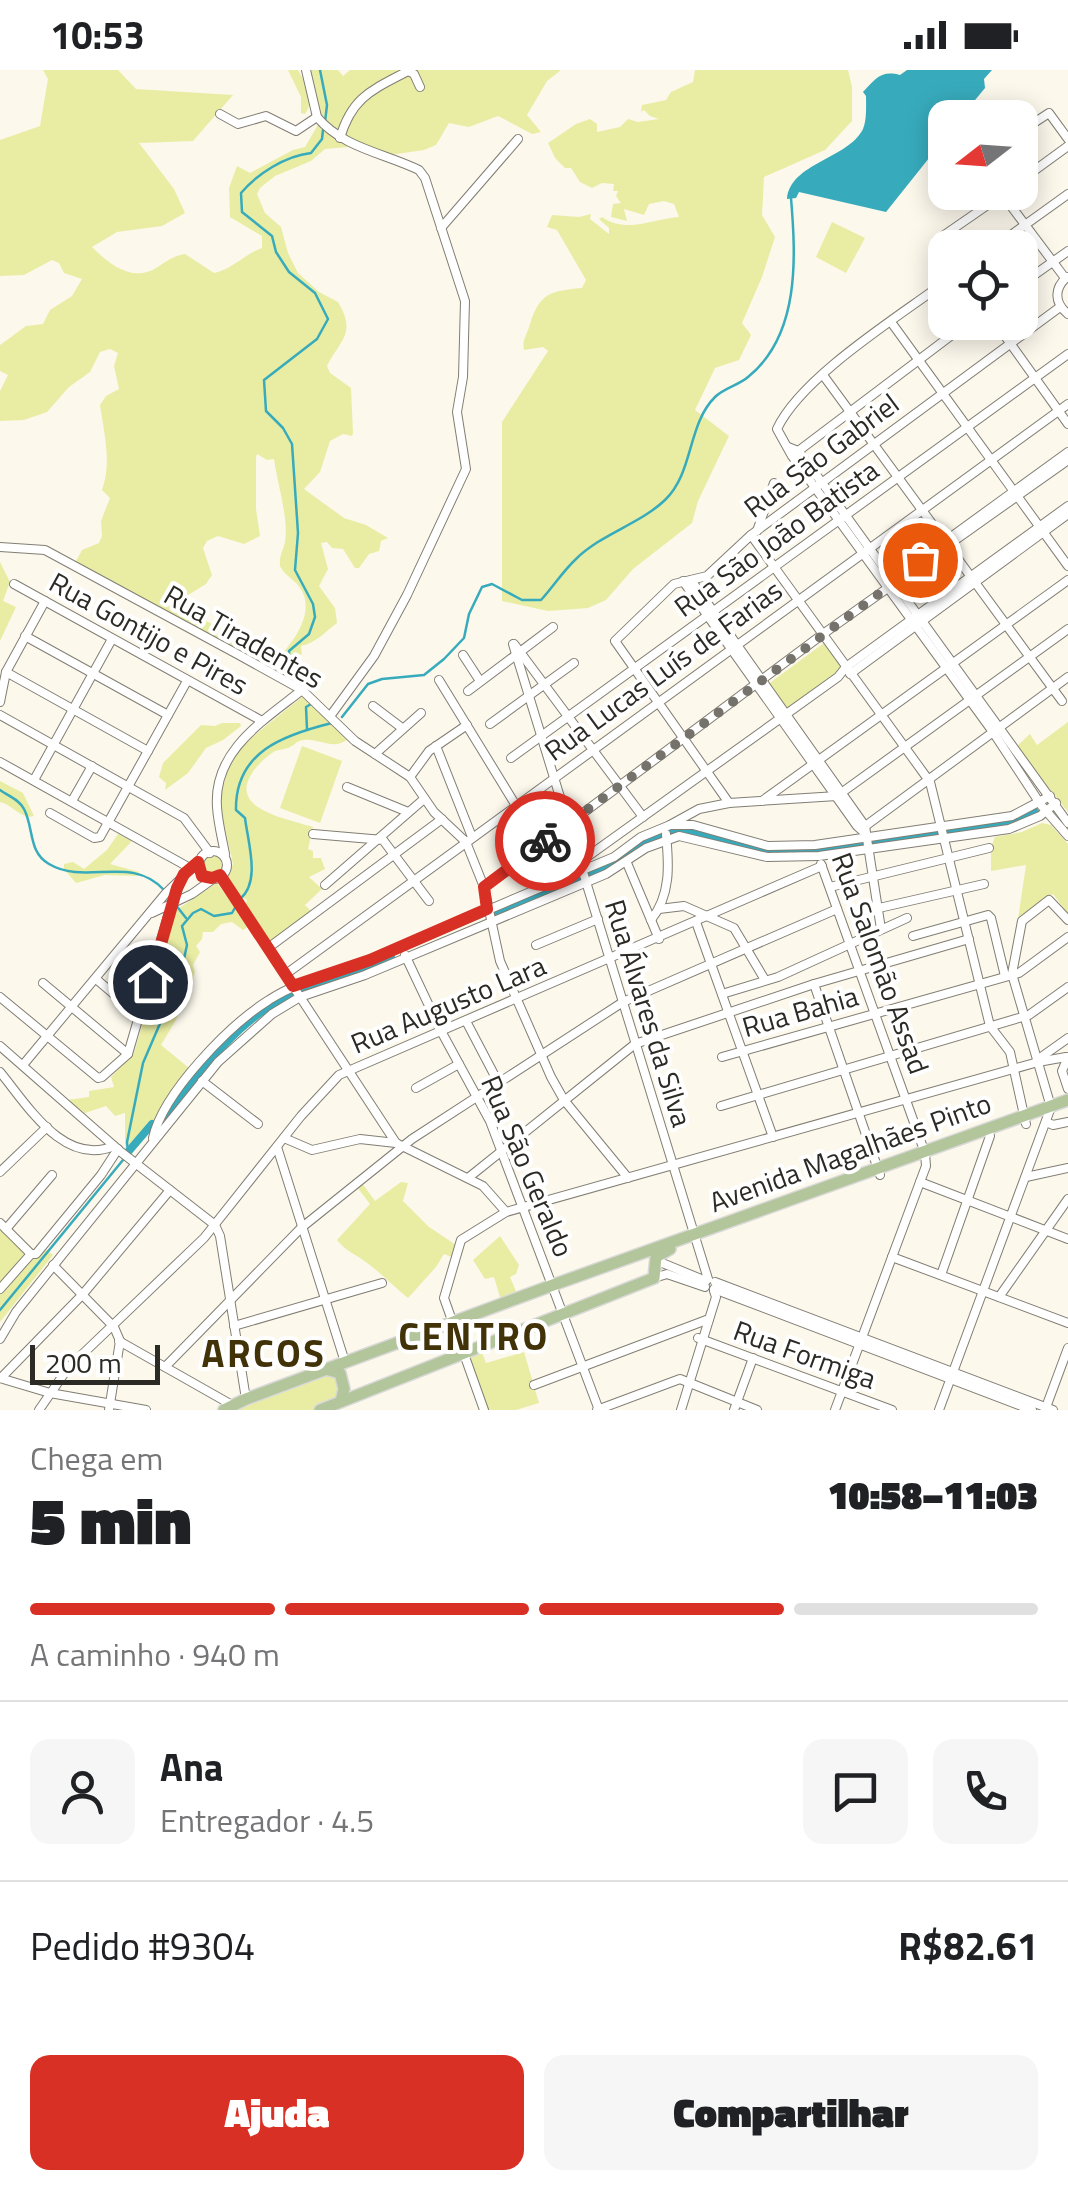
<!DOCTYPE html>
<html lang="pt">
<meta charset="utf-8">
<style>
:root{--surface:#fff;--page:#f6f6f6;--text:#202124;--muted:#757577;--line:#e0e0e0;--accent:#d93025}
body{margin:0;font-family:"Titillium Web",sans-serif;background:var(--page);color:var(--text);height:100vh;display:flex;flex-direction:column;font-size:38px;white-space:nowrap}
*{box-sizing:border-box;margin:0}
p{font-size:32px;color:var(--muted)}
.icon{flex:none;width:55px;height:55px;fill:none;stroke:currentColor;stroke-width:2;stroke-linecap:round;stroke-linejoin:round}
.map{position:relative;height:1340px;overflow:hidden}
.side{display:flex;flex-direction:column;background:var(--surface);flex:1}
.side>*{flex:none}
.needle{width:65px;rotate:253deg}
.fabs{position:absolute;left:928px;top:30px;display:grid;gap:20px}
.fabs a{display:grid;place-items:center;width:110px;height:110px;border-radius:20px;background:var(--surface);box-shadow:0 5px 25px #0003;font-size:50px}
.scale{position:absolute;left:30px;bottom:25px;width:130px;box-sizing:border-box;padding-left:10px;border:5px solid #2b2a25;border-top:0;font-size:28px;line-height:35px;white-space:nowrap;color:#2b2a25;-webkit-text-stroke:8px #fff;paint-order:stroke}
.pin{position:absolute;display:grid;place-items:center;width:85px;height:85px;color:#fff;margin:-42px;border:5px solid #fff;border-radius:50%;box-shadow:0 2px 10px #0007}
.courier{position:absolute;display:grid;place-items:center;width:100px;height:100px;margin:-50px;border:8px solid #d93025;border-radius:50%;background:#fff;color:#222;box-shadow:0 2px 12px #0007}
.head em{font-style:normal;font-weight:800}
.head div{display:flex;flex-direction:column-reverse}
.head{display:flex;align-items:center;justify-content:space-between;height:170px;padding:0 30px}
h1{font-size:65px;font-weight:800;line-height:75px}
.bar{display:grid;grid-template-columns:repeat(4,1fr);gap:15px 10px;align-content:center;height:120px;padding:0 30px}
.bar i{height:12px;border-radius:8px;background:var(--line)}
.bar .active{background:var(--accent)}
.bar p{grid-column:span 4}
.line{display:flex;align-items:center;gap:25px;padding:0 30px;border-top:2px solid var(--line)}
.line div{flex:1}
.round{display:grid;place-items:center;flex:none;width:105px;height:105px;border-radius:20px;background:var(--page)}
.primary-button{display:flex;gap:20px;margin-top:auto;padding:20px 30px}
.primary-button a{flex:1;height:115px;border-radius:20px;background:var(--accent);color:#fff;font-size:40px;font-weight:800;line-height:115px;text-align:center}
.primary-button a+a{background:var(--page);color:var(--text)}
.status{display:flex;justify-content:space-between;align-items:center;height:70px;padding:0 50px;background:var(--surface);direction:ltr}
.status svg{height:28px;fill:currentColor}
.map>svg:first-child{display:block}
.green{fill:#e9eda4}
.water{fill:#37abbc}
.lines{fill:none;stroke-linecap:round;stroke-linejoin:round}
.stream{stroke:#37abbc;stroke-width:2.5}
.river{stroke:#37abbc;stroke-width:8}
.minor-casing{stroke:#827e74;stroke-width:10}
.major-casing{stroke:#d9d9d8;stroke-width:14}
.minor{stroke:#fff;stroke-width:8}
.major{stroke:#b2c59b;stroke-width:11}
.done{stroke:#74726b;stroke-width:10;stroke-dasharray:0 18}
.route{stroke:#d93025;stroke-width:12}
.labels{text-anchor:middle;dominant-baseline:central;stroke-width:8;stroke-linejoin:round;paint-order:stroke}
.street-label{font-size:28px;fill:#2b2a25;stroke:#fff}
.district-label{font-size:38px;font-weight:bold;letter-spacing:2.5px;fill:#413208;stroke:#fff}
</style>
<div class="status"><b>10:53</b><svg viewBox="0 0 49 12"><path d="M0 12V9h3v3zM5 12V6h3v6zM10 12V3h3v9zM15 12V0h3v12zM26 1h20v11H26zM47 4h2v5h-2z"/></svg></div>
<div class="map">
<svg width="1068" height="1340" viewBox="0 0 1068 1340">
<rect width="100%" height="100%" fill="#fcf8ec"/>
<g class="green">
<path d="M43,0H118L136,19L233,25L193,71L139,73L174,119L185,143L162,156L117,162L92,177C108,193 132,213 156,198C166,192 172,186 185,184L214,203C231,200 245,184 262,178V166L230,147L229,118L237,96L250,103L293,80L305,77L319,53L348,77L325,79L311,91L275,106L260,118L257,124L265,143L281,157L288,183L298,203L319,222L338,232C357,264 340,270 327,296L330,303L351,318L353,363L352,366L343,364L330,371L320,402L304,419L344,448L366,455L388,468L381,471L379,481L369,484L359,498H355L343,479L332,478L327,472L321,473L328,499L319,516L335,538L337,553C326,561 316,573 301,576L302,584L293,591L283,589L281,585C298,566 318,536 296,513C290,507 284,504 280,496C279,485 283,481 285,472C289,449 277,412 274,389L267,390L257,384L256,387V439L260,466L244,474L218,466L207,471L203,478L212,505L206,514L188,525C194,568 239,542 251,588L75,493L82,480L99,473L102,466L101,451L110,428L102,420C112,392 104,363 100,335L106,326L119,319L114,296L118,283L110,279L100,282L90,302L69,317L47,342L24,350L0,351V321L8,305L0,301V275L26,256L43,254L50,240L72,226L82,209L64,203L59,193L52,190L24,205L0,206V70L40,56L48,9Z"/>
<path d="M288,0H298C305,13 316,30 305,44L301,43V27Z"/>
<path d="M308,0H338L343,6L350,0H561L547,11L527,45L541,62L532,64L498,46L469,57L449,53L436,75L424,80L390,85L356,76L322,49Z"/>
<path d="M695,0H848L852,17V51L825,80L764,107L762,145L775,167L762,207L742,253L751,265L739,290L715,298L695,340L729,366L698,431L692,453L633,499L606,530L588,538L548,541L502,531V352L548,281L543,277L524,280C522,270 526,267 529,257C539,224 548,221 582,218L586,210L557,160L547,157L552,145L579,147L591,144L590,149L609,164V158L599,149L602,147C626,164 652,149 679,147L674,134L664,131L649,134L644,145L624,139L627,151L611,147L613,134L621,133L616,126L618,121H613L614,114L602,113L592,118L580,112L571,98H565L555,88L548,73L576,54L590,49L597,54V62L620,57L628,49L638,52L659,49L650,46L644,40L641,42L642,35L666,30L671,22L693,12Z"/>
<path d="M832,152L865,168L846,203L816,187Z"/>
<path d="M0,492L10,512L3,531L16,537L0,571Z"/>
<path d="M824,573L842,598L785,640L767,615Z"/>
<path d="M302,627L348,669C333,681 320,668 304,670C293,672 299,673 290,677C285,680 280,679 275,681C263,688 243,708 247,723C251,743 294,751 313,757L308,779L313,781V788H321L325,799L309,807L322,819L305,835L313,843L269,876L244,837L247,830L236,823L226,808L233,794L219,732L230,692L246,672Z"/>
<path d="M1068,652V742L1016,677L1030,664L1037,675Z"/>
<path d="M222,653H240L241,656L223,670L206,678L188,703L165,720L166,713L159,707L163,693L201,655L215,656Z"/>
<path d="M302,676L342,691L320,753L280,738Z"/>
<path d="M0,711L23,723L34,746C21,750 12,734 0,732Z"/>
<path d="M1042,753L1051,755L1068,774V844L1053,824L1018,849L1026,795L991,801V777L995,767L1022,762Z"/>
<path d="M118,764L132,771L110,794L139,802L138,806L105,805L76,813L64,799V794L73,792L84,799L107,780Z"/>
<circle cx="213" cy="795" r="12"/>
<path d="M217,813L249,856L243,860L232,852L221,854L213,862H203L202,869L196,876L200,882L193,895L195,902L176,950L161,975L189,998L164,1031L156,1050L129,1078L128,1070L126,1072L125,1082V1043L115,1046L106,1036L82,1044L67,1030L89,1027V1021L114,1017L111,1007L134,983L176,840Z"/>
<path d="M401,1112L408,1113L403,1131L429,1157L456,1175L452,1187L444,1184L436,1197L408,1228C392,1215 379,1201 363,1190C353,1183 346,1181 337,1170L370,1134L357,1117L362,1113L375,1131Z"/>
<path d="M0,1154L35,1189L45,1179L53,1185L0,1252Z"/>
<path d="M500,1166L519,1195L516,1204L510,1207L518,1226L501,1231L494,1207L485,1209L473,1190Z"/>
<path d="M481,1280L486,1293L524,1282L539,1333L516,1340H486L469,1285Z"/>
<path d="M334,1301L343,1325L319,1340H225Z"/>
</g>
<path class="water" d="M907,0H992L984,9L985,18L961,47L945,48V68L886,142L799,122L796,128L787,129C790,93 848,89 863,59C867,50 866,35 866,26L863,22C876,9 880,0 900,5Z"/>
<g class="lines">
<g class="stream">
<path d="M320,0L327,35L325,52"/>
<path d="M310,620L300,604L289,597V581L309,564L315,547L313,534L295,500L298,463L292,374L283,358L266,341L264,310L317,269L328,249L315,223L289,202L276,182L272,166L242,142L241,123C257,104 285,86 311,83L322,69L323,60"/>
<path d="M342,647L368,614L382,609L424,605L444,589L464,568L469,544L482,517L492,514L522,530H541C553,517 563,501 576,489C601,464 640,454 665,430C694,402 687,355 715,327C724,318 739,315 748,307C800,265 796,188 791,128"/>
<path d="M307,659L306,637L311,634"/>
<path d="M0,720C8,726 20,730 24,739C34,758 28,782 49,794C86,816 131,784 164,820"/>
<path d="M240,829C261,812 248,773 245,748L236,740C235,682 283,665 332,653"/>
<path d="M175,834L186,848"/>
<path d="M128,1082L127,1072L143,993L180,907L187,875L182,856L193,843L201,839L214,846L232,843L236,836"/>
<path d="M0,1240L123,1090"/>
</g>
<g class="river">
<path d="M590,805L616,794L647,771L672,762L691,761L749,779L810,782L1002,755L1035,742"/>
<path d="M492,845L579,810"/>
<path d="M166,1046C200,1002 237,950 288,926C321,910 358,903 392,889"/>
<path d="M128,1082L152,1054"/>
</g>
<defs>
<g id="minor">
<path d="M306,0L317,47"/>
<path d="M220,44L238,54L266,46L296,61L317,47C343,78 384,83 419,100L425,108L465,231L463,307L457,342L466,399L407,525L374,586L331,645"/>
<path d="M1020,62L1049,43L1068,69"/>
<path d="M340,68C352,27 372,20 408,1L414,4L420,17"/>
<path d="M1020,111L1068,76"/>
<path d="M1002,124L1065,208"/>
<path d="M441,158L518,69"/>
<path d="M993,178L1068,124"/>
<path d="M945,184L937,170L1005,123"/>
<path d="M1067,207C1054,218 1054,233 1068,244"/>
<path d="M945,212C898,247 801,307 777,359L792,386L993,662L1041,735L1068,766"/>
<path d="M1020,215L1068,181"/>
<path d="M891,252L1068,496"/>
<path d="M995,252L1068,354"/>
<path d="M823,305L1062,631"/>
<path d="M788,377L798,381L823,414L1068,753"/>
<path d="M797,382L969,252"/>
<path d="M757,461L774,413"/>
<path d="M751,465L930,712L990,956L1010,982L1026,1054"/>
<path d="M0,477L45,480L239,585L302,620L355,671L410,707L434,742L466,772L484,817L500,891L551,1007L564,1030L628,1108"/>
<path d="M691,510L865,756L881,859"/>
<path d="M683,511L857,756L866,764"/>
<path d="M889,512L1068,382"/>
<path d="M14,514L262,651"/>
<path d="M25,566L168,645"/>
<path d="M513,574L708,1209"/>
<path d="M514,574L643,747"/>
<path d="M463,585L480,611"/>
<path d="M6,602L148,681"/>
<path d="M850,604L1068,444"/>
<path d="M439,610L561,809"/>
<path d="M468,621L553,557"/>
<path d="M0,632L6,602L45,531"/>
<path d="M373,636L402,658"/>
<path d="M0,645L184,748L210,783"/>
<path d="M490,654L574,593"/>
<path d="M436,676L472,767"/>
<path d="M375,684L421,643"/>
<path d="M511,688L1068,284"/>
<path d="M0,692L190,798"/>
<path d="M410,707L429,681L467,655"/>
<path d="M34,710L112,569"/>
<path d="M347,717L408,742"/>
<path d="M72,731L92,696"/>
<path d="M762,731L1068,510"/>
<path d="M729,733L615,571L674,514L707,506L751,465L1060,237"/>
<path d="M50,743L94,768L100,767L187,611"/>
<path d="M670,755L699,739L729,733L837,726L1068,559"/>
<path d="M864,757L1068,607"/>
<path d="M313,764L383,770L429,831"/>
<circle cx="213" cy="795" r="14"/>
<path d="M225,784C222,768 218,753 217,737C213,681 263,651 302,620"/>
<path d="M580,792L838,607L846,597L1068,436"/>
<path d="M627,793L659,869"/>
<path d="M821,794L925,1083L926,1096L835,1340"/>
<path d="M220,805L396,1073L483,1116L506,1142"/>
<path d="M325,815L424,729"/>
<path d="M484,817L823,564L1068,390"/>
<path d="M830,817L989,778"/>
<path d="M879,838L984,814"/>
<path d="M659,839L684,836L734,858L765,910"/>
<path d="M152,843L192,824L213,809"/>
<path d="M651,850C671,825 669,795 666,764"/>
<path d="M696,852L773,1067"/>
<path d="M913,866L988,845L991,848L1005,906"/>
<path d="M536,875L598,849"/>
<path d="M268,878L442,749"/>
<path d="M405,885L441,961L490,1051L599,1340"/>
<path d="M286,904L1068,334"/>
<path d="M96,909L141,947"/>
<path d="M43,913L128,984"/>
<path d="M814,914L880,1105"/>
<path d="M722,924L778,907L907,848"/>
<path d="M0,927L98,1008L102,1007L128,984L172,832L184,804"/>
<path d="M466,951L498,1012"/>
<path d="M0,976L121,1082L215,1155L220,1166L246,1329"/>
<path d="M722,987L1019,903L1068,867"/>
<path d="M1068,987L1062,1001L1068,1019"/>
<path d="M1037,990L1068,968"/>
<path d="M23,995L166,823L198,792"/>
<path d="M0,1002C28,1036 64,1097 114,1076"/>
<path d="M202,1011L258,1054"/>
<path d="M416,1018L459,994"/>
<path d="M721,1036L1029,945L1068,917"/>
<path d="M1046,1052L1053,1055L1068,1052"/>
<path d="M153,1068C163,1023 229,955 269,930C301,909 339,903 375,888C454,854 534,820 614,787L641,767L670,755H693L768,776L815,775L1012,746L1050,726"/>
<path d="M284,1068L312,1080L360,1069L396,1073"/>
<path d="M277,1077L345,1292"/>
<path d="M0,1102L47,1057"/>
<path d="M1026,1107L1068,1098"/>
<path d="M468,1108L635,974L814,914L969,869"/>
<path d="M920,1112L1068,1169"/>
<path d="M0,1153L31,1184H36L101,1105L118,1079"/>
<path d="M6,1159L52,1105"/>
<path d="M892,1187L1068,1253"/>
<path d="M655,1190L706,1211"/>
<path d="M53,1195L114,1257L120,1271L109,1340"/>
<path d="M941,1205L990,1066L988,1060"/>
<path d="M654,1208L667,1204L705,1217"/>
<path d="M715,1212L1053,1340"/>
<path d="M0,1219L31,1184"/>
<path d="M714,1219L1032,1340"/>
<path d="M999,1227L1068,1129"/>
<path d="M234,1256L382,1213"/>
<path d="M698,1268L892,1340"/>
<path d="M0,1269L16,1242L218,992L272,944L300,927L365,905L606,804L646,778L679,766L767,787L819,786L1009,759L1040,746L1056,733"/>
<path d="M119,1271L232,1335"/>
<path d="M165,1297L301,1158L412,1069L623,932L837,839"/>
<path d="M0,1308L50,1323L146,1340"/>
<path d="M1,1308L83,1224L170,1120"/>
<path d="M534,1315L709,1249"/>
<path d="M39,1340L68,1298L204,1168L301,1046L339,1005L822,796"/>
<path d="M484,1340L444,1228L461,1170L506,1142L1038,992L1066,987"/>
<path d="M597,1340L680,1309L757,1340"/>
<path d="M681,1340L716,1227L714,1221"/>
<path d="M734,1340L753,1288"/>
<path d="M939,1340L1051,1037L1012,904L1022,851L1049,830L1068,850"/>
<path d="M1045,1340L1068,1278"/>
</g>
<g id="major">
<path d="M329,1300L340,1303L344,1319L341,1331"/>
<path d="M224,1340L246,1329L553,1215L1068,1030"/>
<path d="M320,1340L654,1208L656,1187L670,1179"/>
</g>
</defs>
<use href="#minor" class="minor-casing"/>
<use href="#major" class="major-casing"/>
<use href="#minor" class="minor"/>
<use href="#major" class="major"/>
</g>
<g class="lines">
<path class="done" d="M545,771L880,523L886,515L920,490"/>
<path class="route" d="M150,912L177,818L184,804L198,792L202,806L212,808L220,805L293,916L370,890L487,839L484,817L545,771"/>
</g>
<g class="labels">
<g class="street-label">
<text transform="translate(821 385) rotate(-37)">Rua São Gabriel</text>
<text transform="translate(776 468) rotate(-36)">Rua São João Batista</text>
<text transform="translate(149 563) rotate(29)">Rua Gontijo e Pires</text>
<text transform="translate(244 566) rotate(30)">Rua Tiradentes</text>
<text transform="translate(663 600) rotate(-36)">Rua Lucas Luís de Farias</text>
<text transform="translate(881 893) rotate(70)">Rua Salomão Assad</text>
<text transform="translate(448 934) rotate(-23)">Rua Augusto Lara</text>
<text transform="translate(800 941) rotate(-16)">Rua Bahia</text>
<text transform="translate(649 943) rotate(73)">Rua Álvares da Silva</text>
<text transform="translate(850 1082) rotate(-20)">Avenida Magalhães Pinto</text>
<text transform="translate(528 1096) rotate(67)">Rua São Geraldo</text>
<text transform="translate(805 1284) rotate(20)">Rua Formiga</text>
</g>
<g class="district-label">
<text x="474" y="1266">CENTRO</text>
<text x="264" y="1283">ARCOS</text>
</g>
</g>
</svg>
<div class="fabs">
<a><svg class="needle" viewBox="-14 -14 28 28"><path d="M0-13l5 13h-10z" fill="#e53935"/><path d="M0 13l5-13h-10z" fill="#757577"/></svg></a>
<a><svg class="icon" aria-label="locate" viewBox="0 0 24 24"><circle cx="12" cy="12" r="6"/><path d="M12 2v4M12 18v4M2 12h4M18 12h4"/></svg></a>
</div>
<div class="scale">200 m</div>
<div class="pin" style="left:920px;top:490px;background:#ea580c"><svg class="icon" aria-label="bag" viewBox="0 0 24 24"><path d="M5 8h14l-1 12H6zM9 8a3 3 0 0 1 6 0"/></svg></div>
<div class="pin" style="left:150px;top:912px;background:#1f2937"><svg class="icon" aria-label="home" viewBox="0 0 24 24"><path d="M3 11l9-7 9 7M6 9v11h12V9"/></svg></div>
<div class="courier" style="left:545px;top:771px"><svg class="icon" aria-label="bike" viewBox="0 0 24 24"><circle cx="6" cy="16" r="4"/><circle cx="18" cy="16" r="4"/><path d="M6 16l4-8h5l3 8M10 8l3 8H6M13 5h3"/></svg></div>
</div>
<section class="side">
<div class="head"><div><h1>5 min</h1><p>Chega em</p></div><em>10:58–11:03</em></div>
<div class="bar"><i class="active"></i><i class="active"></i><i class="active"></i><i></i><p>A caminho · 940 m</p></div>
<div class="line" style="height:180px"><a class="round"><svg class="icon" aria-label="person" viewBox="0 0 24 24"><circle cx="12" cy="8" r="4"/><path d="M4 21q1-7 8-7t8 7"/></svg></a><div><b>Ana</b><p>Entregador · 4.5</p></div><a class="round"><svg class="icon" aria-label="chat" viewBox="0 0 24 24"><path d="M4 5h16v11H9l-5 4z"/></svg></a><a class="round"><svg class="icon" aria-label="phone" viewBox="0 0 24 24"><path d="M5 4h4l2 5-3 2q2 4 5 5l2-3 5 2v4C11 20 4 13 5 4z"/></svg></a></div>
<div class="line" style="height:130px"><div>Pedido #9304</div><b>R$82.61</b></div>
<div class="primary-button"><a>Ajuda</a><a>Compartilhar</a></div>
</section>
